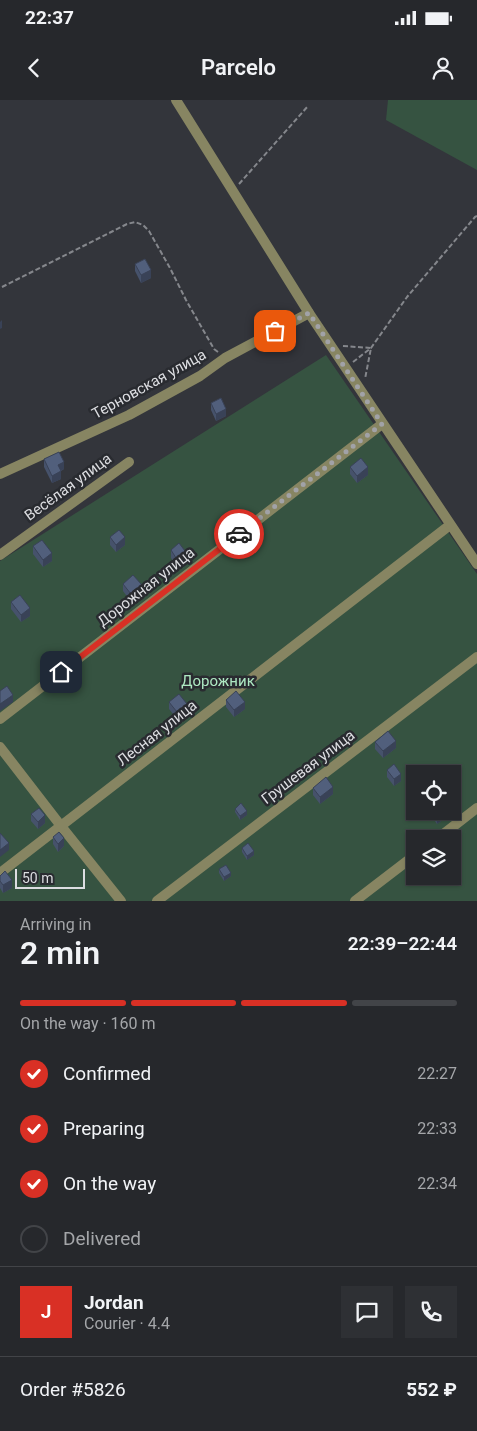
<!DOCTYPE html>
<meta charset="utf-8">
<style>
:root{--surface:#26282c;--page:#2e3034;--text:#f1f3f6;--muted:#a4a6a9;--line:#424448;--accent:#d93025}
body{margin:0;font-family:Roboto,sans-serif;background:var(--page);color:var(--text);height:100vh;display:flex;flex-direction:column;font-size:19px;white-space:nowrap}
*{box-sizing:border-box;margin:0}
p{font-size:16px;color:var(--muted)}
.icon{flex:none;width:28px;height:28px;fill:none;stroke:currentColor;stroke-width:2;stroke-linecap:round;stroke-linejoin:round}
.map{position:relative;height:801px;overflow:hidden}
.details{display:flex;flex-direction:column;background:var(--surface);flex:1}
.details>*{flex:none}
.tools{position:absolute;left:406px;top:665px;display:grid;gap:10px}
.tools a{display:grid;place-items:center;width:55px;height:55px;border-radius:0px;background:var(--surface);box-shadow:0 1px 4px #0004,0 0 0 1px var(--line);font-size:25px}
.scale{position:absolute;left:15px;bottom:12px;width:70px;box-sizing:border-box;padding-left:5px;border:2px solid #dcdde1;border-top:0;font-size:14px;line-height:18px;white-space:nowrap;color:#dcdde1;-webkit-text-stroke:4px #292b30;paint-order:stroke}
.pin{position:absolute;display:grid;place-items:center;width:42px;height:42px;color:#fff;margin:-21px;border-radius:10px;box-shadow:0 2px 8px #0006}
.courier{position:absolute;display:grid;place-items:center;width:50px;height:50px;margin:-25px;border:4px solid #d93025;border-radius:50%;background:#fff;color:#222;box-shadow:0 1px 6px #0007}
.overview em{font-style:normal;font-weight:600}
.overview div{display:flex;flex-direction:column-reverse}
.overview{display:flex;align-items:center;justify-content:space-between;height:85px;padding:0 20px}
h1{font-size:32px;font-weight:600;line-height:38px}
.bar{display:grid;grid-template-columns:repeat(4,1fr);gap:8px 5px;align-content:center;height:60px;padding:0 20px}
.bar i{height:6px;border-radius:4px;background:var(--line)}
.bar .current{background:var(--accent)}
.bar p{grid-column:span 4}
.line{display:flex;align-items:center;gap:12px;padding:0 20px;border-top:1px solid var(--line)}
.line div{flex:1}
.round{display:grid;place-items:center;flex:none;width:52px;height:52px;border-radius:0px;background:var(--page)}
ol{padding:0 20px;list-style:none}
li{display:flex;align-items:center;gap:15px;height:55px}
li p{margin-inline-start:auto}
li .icon{padding:5px;border-radius:50%;background:var(--accent);color:#fff;stroke-width:4}
li:last-child{color:var(--muted)}
li i{width:28px;height:28px;border:2px solid var(--line);border-radius:50%}
.status{display:flex;justify-content:space-between;align-items:center;height:35px;padding:0 25px;background:var(--surface);direction:ltr}
.status svg{height:14px;fill:currentColor}
header{display:flex;justify-content:space-between;align-items:center;height:65px;padding:0 20px;background:var(--surface);font-size:22px;font-weight:600}
.map>svg:first-child{display:block}
.green{fill:#365341;fill-rule:evenodd}
.lines{fill:none;stroke-linecap:round;stroke-linejoin:round}
.path{stroke:#85878c;stroke-width:2;stroke-dasharray:5 2.5;stroke-linecap:butt}
.minor{stroke:#878562;stroke-width:10}
.tertiary{stroke:#878562;stroke-width:10}
.wall{fill:#46526b}
.shaded-wall{fill:#394257}
.building{fill:#515f7c;stroke:#394257}
.done{stroke:#a1a2a7;stroke-width:5;stroke-dasharray:0 9}
.route{stroke:#d93025;stroke-width:6}
.labels{text-anchor:middle;dominant-baseline:central;stroke-width:5;stroke-linejoin:round;paint-order:stroke}
.street-label{font-size:15px;fill:#dcdde1;stroke:#292b30}
.park-label{font-size:15px;fill:#ade8c2;stroke:#292b30}
</style>
<div class="status"><b>22:37</b><svg viewBox="0 0 49 12"><path d="M0 12V9h3v3zM5 12V6h3v6zM10 12V3h3v9zM15 12V0h3v12zM26 1h20v11H26zM47 4h2v5h-2z"/></svg></div>
<header><svg class="icon" aria-label="back" viewBox="0 0 24 24"><path d="M15 5l-7 7 7 7"/></svg>Parcelo<svg class="icon" aria-label="person" viewBox="0 0 24 24"><circle cx="12" cy="8" r="4"/><path d="M4 21q1-7 8-7t8 7"/></svg></header>
<div class="map">
<svg width="477" height="801" viewBox="0 0 477 801">
<rect width="100%" height="100%" fill="#33353b"/>
<g class="green">
<path d="M388,0H477V70L386,20Z"/>
<path d="M326,255L477,474V801H0V461ZM415,674H452V711H415ZM415,739H452V776H415Z"/>
</g>
<g class="lines">
<g class="path">
<path d="M239,84L308,6"/>
<path d="M2,187L127,124L135,122L143,125L149,131L170,168L186,200L214,249L218,252"/>
<path d="M343,246L371,248L365,279"/>
<path d="M353,262L371,248L407,197L475,117L477,116"/>
</g>
<g class="minor">
<path d="M0,374L129,315L200,276L225,258L309,213"/>
<path d="M0,455L129,362"/>
<path d="M0,619L382,324"/>
<path d="M0,647L61,726L121,801"/>
<path d="M437,739L477,708"/>
<path d="M0,773L450,425"/>
<path d="M157,801L477,557"/>
<path d="M355,801L415,755"/>
</g>
<path class="tertiary" d="M176,0L309,213L477,464"/>
</g>
<g class="wall">
<path d="M135,164L151,178L141,183L135,171Z"/>
<path d="M211,303L226,316L216,321L211,310Z"/>
<path d="M44,359L64,369L61,371V379L52,383L44,367Z"/>
<path d="M350,367L368,375L357,383L350,374Z"/>
<path d="M110,437L125,445L116,452L110,445Z"/>
<path d="M33,446L52,461L43,467L33,454Z"/>
<path d="M171,450L188,463L178,468L171,458Z"/>
<path d="M123,484L142,493L131,502L123,491Z"/>
<path d="M11,502L30,516L21,522L11,509Z"/>
<path d="M226,600L245,609L234,617L226,607Z"/>
<path d="M169,602L187,612L177,619L169,609Z"/>
<path d="M375,642L396,648L383,658L375,649Z"/>
<path d="M387,670L401,681L394,686L387,677Z"/>
<path d="M313,688L333,694L320,704L313,695Z"/>
<path d="M235,709L247,715L240,720L235,712Z"/>
<path d="M428,711H444V719L437,724Z"/>
<path d="M31,714L45,723L38,729L31,721Z"/>
<path d="M53,737L64,746L58,752L53,744Z"/>
<path d="M242,748L254,755L247,760L242,752Z"/>
<path d="M219,769L231,776L224,781L219,773Z"/>
<path d="M0,776L12,788L3,793L0,788Z"/>
</g>
<g class="shaded-wall">
<path d="M151,170V178L141,183V175Z"/>
<path d="M2,220V228L0,229V222Z"/>
<path d="M226,309V316L216,321V314Z"/>
<path d="M64,362V369L58,372V365Z"/>
<path d="M368,367V375L357,383V376Z"/>
<path d="M61,371V379L52,383V376Z"/>
<path d="M125,437V445L116,452V445Z"/>
<path d="M52,453V461L43,467V460Z"/>
<path d="M188,455V463L178,468V461Z"/>
<path d="M142,485V493L131,502V494Z"/>
<path d="M30,508V516L21,522V515Z"/>
<path d="M13,595V602L0,611V604Z"/>
<path d="M245,602V609L234,617V610Z"/>
<path d="M187,604V612L177,619V612Z"/>
<path d="M396,641V648L383,658V651Z"/>
<path d="M401,674V681L394,686V679Z"/>
<path d="M333,687V694L320,704V697Z"/>
<path d="M247,711V715L240,720V716Z"/>
<path d="M444,711V719L437,724V716Z"/>
<path d="M45,715V723L38,729V722Z"/>
<path d="M64,738V746L58,752V744Z"/>
<path d="M9,743V750L0,757V750Z"/>
<path d="M254,751V755L247,760V756Z"/>
<path d="M231,773V776L224,781V777Z"/>
<path d="M12,780V788L3,793V785Z"/>
</g>
<g class="building">
<path d="M145,159L151,170L141,175L135,164Z"/>
<path d="M221,298L226,309L216,314L211,303Z"/>
<path d="M59,352L64,362L58,365L61,371L52,376L44,359Z"/>
<path d="M361,358L368,367L357,376L350,367Z"/>
<path d="M119,430L125,437L116,445L110,437Z"/>
<path d="M42,440L52,453L43,460L33,446Z"/>
<path d="M179,443L188,455L178,461L171,450Z"/>
<path d="M133,475L142,485L131,494L123,484Z"/>
<path d="M20,495L30,508L21,515L11,502Z"/>
<path d="M7,586L13,595L0,604V591Z"/>
<path d="M236,591L245,602L234,610L226,600Z"/>
<path d="M179,594L187,604L177,612L169,602Z"/>
<path d="M388,631L396,641L383,651L375,642Z"/>
<path d="M394,664L401,674L394,679L387,670Z"/>
<path d="M326,677L333,687L320,697L313,688Z"/>
<path d="M241,703L247,711L240,716L235,709Z"/>
<path d="M39,708L45,715L38,722L31,714Z"/>
<path d="M433,711H444L437,716Z"/>
<path d="M59,732L64,738L58,744L53,737Z"/>
<path d="M0,733L9,743L0,750Z"/>
<path d="M248,743L254,751L247,756L242,748Z"/>
<path d="M226,765L231,773L224,777L219,769Z"/>
<path d="M5,771L12,780L3,785L0,781V776Z"/>
</g>
<g class="lines">
<path class="done" d="M239,434L382,324L309,213L275,231"/>
<path class="route" d="M61,572L239,434"/>
</g>
<g class="labels">
<g class="street-label">
<text transform="translate(149 284) rotate(-29)">Терновская улица</text>
<text transform="translate(68 387) rotate(-36)">Весёлая улица</text>
<text transform="translate(146 487) rotate(-38)">Дорожная улица</text>
<text transform="translate(157 633) rotate(-38)">Лесная улица</text>
<text transform="translate(308 667) rotate(-37)">Грушевая улица</text>
</g>
<g class="park-label">
<text x="218" y="581">Дорожник</text>
</g>
</g>
</svg>
<div class="tools">
<a><svg class="icon" aria-label="locate" viewBox="0 0 24 24"><circle cx="12" cy="12" r="6"/><path d="M12 2v4M12 18v4M2 12h4M18 12h4"/></svg></a>
<a><svg class="icon" aria-label="layers" viewBox="0 0 24 24"><path d="M12 4l9 5-9 5-9-5zM3 14l9 5 9-5"/></svg></a>
</div>
<div class="scale">50 m</div>
<div class="pin" style="left:275px;top:231px;background:#ea580c"><svg class="icon" aria-label="bag" viewBox="0 0 24 24"><path d="M5 8h14l-1 12H6zM9 8a3 3 0 0 1 6 0"/></svg></div>
<div class="pin" style="left:61px;top:572px;background:#1f2937"><svg class="icon" aria-label="home" viewBox="0 0 24 24"><path d="M3 11l9-7 9 7M6 9v11h12V9"/></svg></div>
<div class="courier" style="left:239px;top:434px"><svg class="icon" aria-label="car" viewBox="0 0 24 24"><path d="M5 17H2v-5l4-1 3-4h7l3 4 3 1v5h-3M9 17h6M6 11h13"/><circle cx="7" cy="17" r="2"/><circle cx="17" cy="17" r="2"/></svg></div>
</div>
<section class="details">
<div class="overview"><div><h1>2 min</h1><p>Arriving in</p></div><em>22:39–22:44</em></div>
<div class="bar"><i class="current"></i><i class="current"></i><i class="current"></i><i></i><p>On the way · 160 m</p></div>
<ol>
<li><svg class="icon" aria-label="check" viewBox="0 0 24 24"><path d="M5 12l5 5 9-10"/></svg>Confirmed<p>22:27</p></li>
<li><svg class="icon" aria-label="check" viewBox="0 0 24 24"><path d="M5 12l5 5 9-10"/></svg>Preparing<p>22:33</p></li>
<li><svg class="icon" aria-label="check" viewBox="0 0 24 24"><path d="M5 12l5 5 9-10"/></svg>On the way<p>22:34</p></li>
<li><i></i>Delivered</li>
</ol>
<div class="line" style="height:90px"><b class="round" style="background:var(--accent);color:#fff">J</b><div><b>Jordan</b><p>Courier · 4.4</p></div><a class="round"><svg class="icon" aria-label="chat" viewBox="0 0 24 24"><path d="M4 5h16v11H9l-5 4z"/></svg></a><a class="round"><svg class="icon" aria-label="phone" viewBox="0 0 24 24"><path d="M5 4h4l2 5-3 2q2 4 5 5l2-3 5 2v4C11 20 4 13 5 4z"/></svg></a></div>
<div class="line" style="height:65px"><div>Order #5826</div><b>552 ₽</b></div>
</section>
